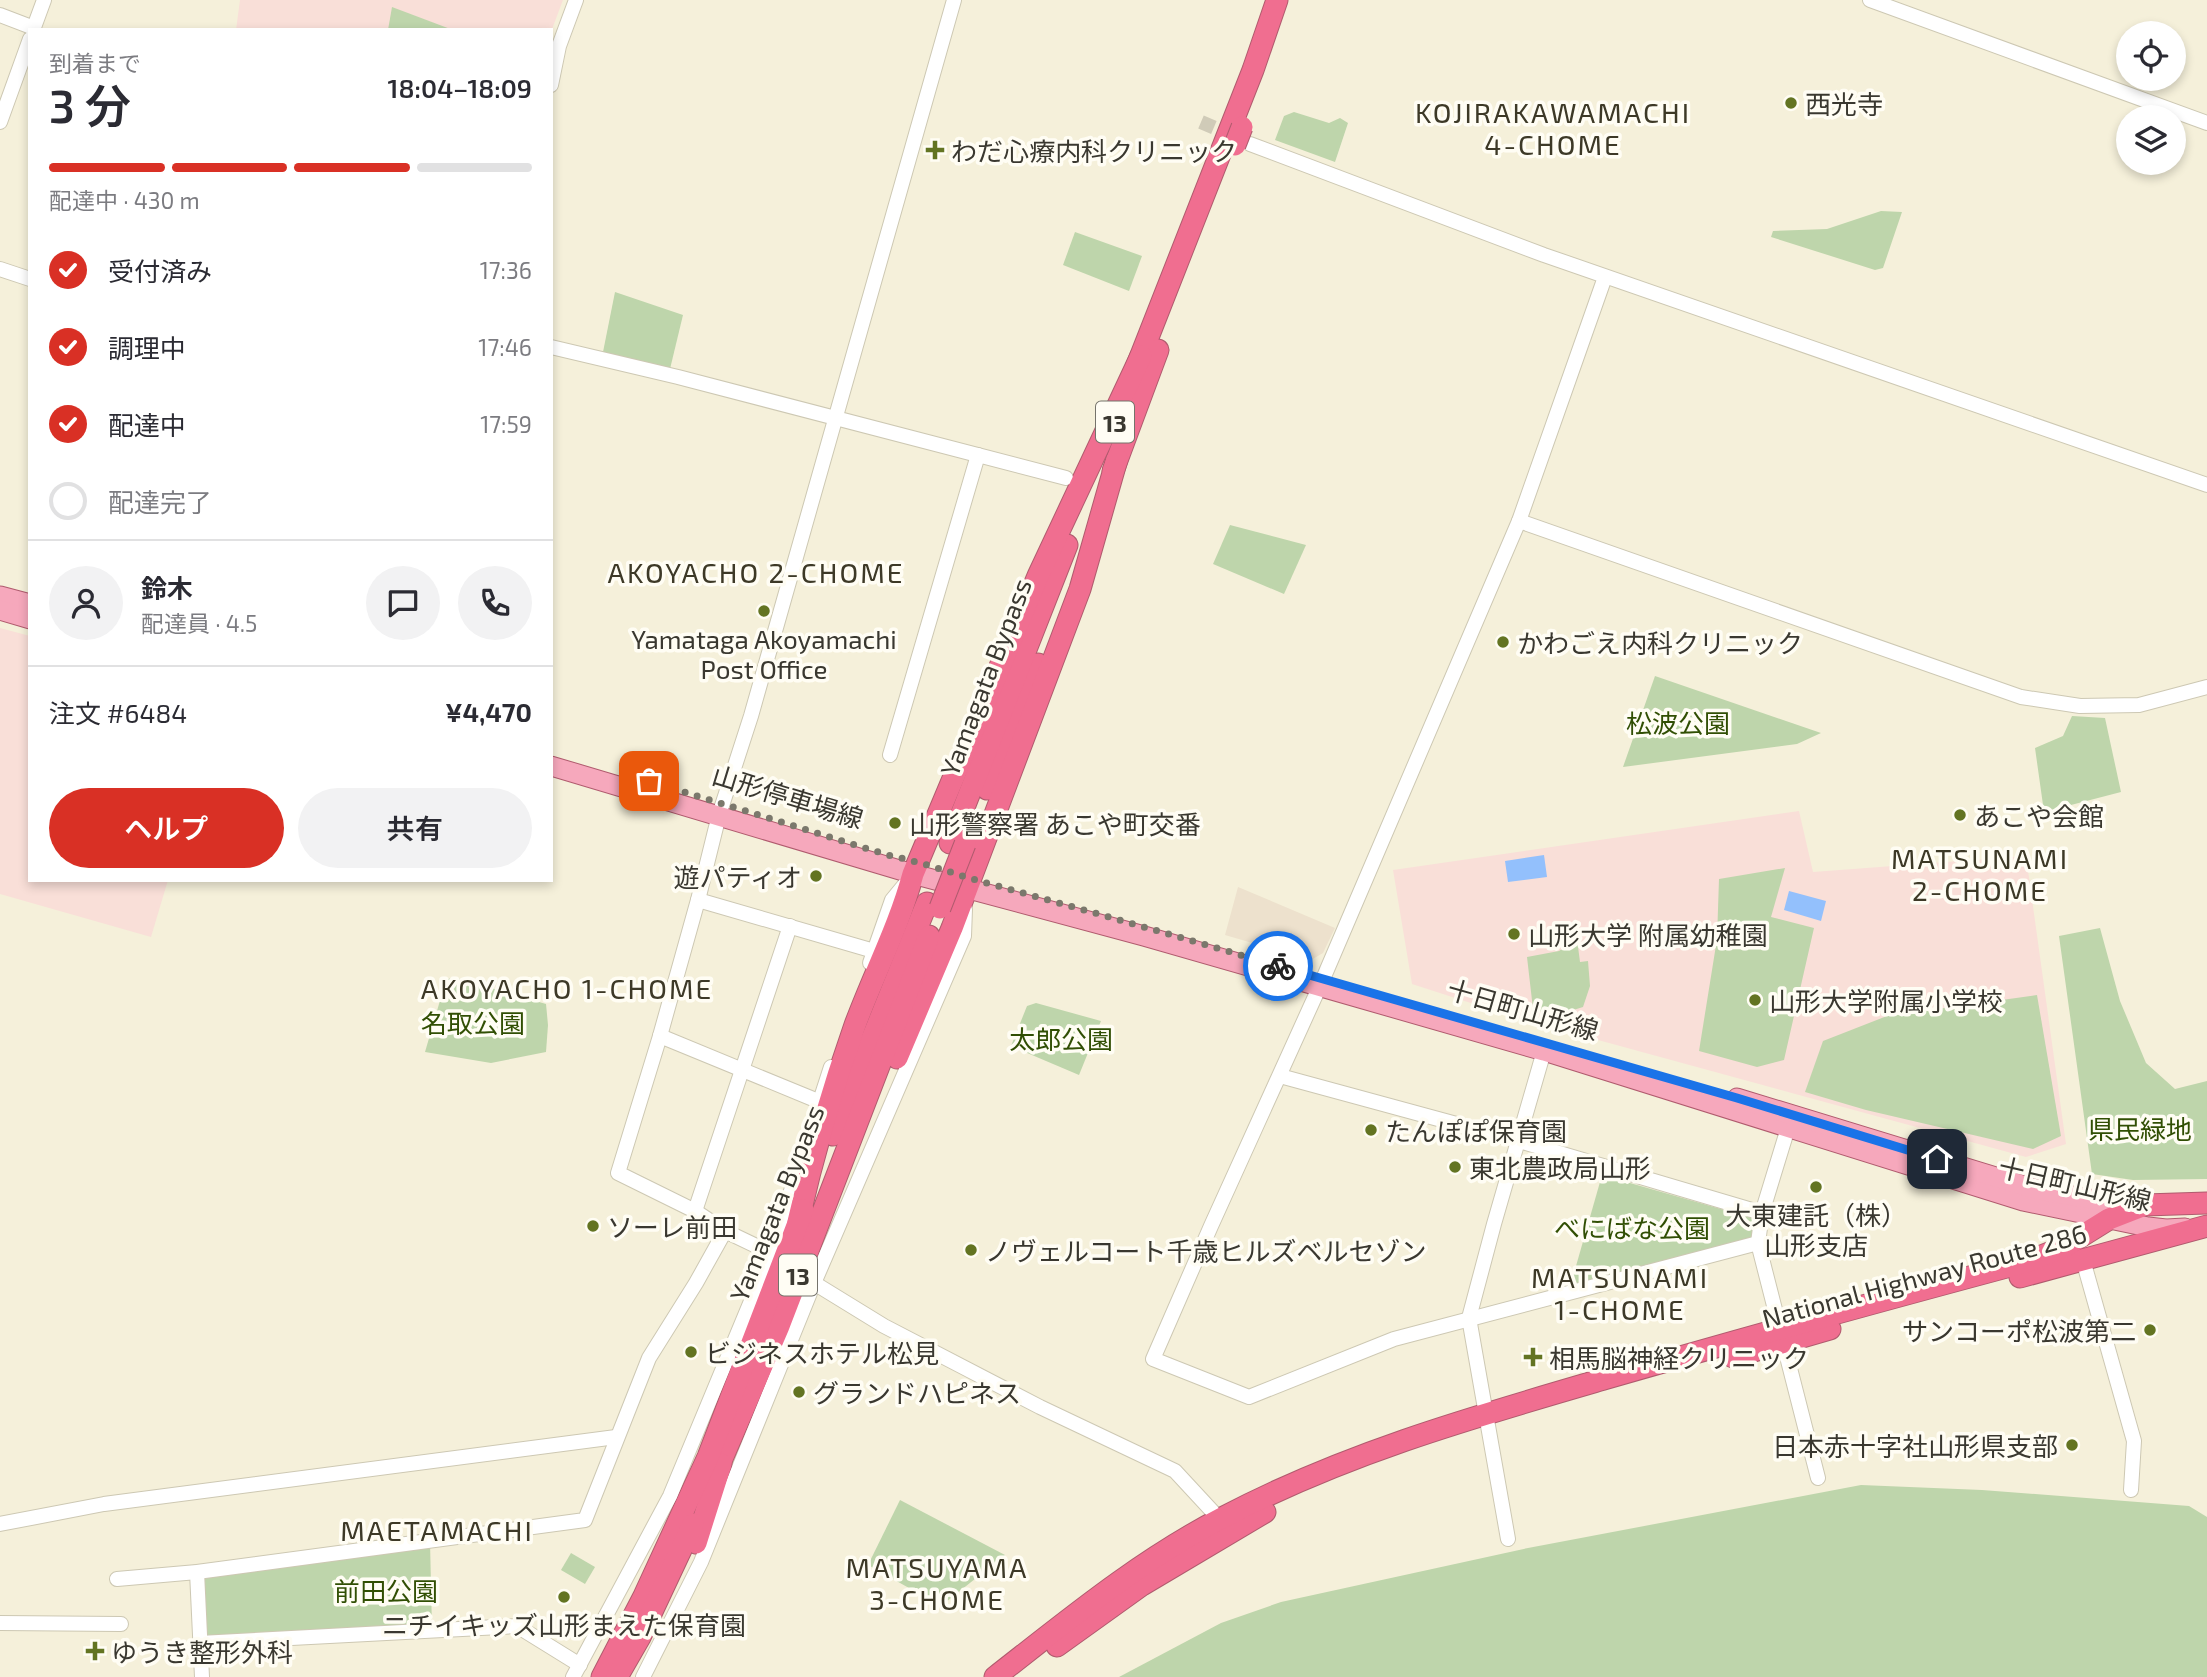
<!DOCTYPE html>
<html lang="ja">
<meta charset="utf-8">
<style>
:root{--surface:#fff;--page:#f2f2f3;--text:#2b2b33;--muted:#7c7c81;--line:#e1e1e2;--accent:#d93025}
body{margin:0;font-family:"Exo 2","Noto Sans JP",sans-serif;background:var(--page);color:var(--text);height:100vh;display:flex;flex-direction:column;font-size:26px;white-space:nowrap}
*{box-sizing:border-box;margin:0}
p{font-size:23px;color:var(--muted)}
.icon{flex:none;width:38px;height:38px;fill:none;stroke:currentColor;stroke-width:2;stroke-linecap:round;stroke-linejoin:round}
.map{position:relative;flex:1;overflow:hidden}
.side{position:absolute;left:28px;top:28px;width:525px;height:854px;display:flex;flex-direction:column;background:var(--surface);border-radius:0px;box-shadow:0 4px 10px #0003}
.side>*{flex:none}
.fabs{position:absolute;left:2116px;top:21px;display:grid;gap:14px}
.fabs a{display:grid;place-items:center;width:70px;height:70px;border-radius:50%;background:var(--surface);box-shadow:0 4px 10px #0003;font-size:35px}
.pin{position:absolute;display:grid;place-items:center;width:60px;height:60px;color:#fff;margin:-30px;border-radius:14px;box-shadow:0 4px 10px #0006}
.courier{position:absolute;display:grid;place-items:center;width:70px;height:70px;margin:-35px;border:5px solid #1a73e8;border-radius:50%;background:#fff;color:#222;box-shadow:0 2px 9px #0007}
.headline em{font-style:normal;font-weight:600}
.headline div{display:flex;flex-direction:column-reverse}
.headline{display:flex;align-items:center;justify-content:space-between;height:119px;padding:0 21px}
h1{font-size:46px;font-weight:600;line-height:52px}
.bar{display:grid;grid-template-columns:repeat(4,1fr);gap:10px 7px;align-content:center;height:84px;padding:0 21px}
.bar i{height:9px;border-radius:5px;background:var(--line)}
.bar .on{background:var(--accent)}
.bar p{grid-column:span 4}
.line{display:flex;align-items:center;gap:18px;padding:0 21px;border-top:2px solid var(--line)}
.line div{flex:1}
.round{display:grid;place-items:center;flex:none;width:74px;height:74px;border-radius:37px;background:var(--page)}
ol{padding:0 21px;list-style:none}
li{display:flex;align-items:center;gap:21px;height:77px}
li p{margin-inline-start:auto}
li .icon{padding:7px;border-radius:50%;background:var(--accent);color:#fff;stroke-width:4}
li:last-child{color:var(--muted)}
li i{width:38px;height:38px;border:4px solid var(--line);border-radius:50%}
.cta{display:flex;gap:14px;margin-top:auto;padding:14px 21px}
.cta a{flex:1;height:80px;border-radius:42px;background:var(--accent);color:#fff;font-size:28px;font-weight:600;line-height:80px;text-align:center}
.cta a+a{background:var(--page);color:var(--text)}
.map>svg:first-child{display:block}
.commercial{fill:#ede1cd}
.education{fill:#f9dfd8}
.green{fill:#bed5ab}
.water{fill:#93c0fc}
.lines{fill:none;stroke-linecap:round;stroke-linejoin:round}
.minor-tunnel{stroke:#d0cbb8;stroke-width:14;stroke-dasharray:14 7;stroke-linecap:butt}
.minor-casing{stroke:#cdc8b3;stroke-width:16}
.major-casing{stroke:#b05b6e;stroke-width:21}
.highway-casing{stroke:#b05b6e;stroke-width:23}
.minor{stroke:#fff;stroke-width:14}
.major{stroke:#f6a8bc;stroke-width:19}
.highway{stroke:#f06e90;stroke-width:21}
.highway-bridge-casing{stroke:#b05b6e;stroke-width:23;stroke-linecap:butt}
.highway-bridge{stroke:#f06e90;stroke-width:21}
.done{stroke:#7b786c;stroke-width:7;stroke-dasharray:0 12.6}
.route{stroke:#1a73e8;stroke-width:9}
.poi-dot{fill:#637422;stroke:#fffdf4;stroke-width:2.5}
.labels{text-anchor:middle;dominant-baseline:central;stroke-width:7;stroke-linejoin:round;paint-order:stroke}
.shield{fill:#fffdf4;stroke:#75736b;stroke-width:2}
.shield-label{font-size:24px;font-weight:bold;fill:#3a3830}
.poi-label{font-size:26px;fill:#3a3830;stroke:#fffdf4;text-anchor:start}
.street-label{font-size:26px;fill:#3a3830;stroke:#fffdf4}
.park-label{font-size:26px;fill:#314f04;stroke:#fffdf4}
.neighbourhood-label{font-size:28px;letter-spacing:2px;fill:#3d3927;stroke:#fffdf4}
</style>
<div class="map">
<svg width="2207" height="1677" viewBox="0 0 2207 1677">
<rect width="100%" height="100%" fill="#f5f0da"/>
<path class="commercial" d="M1238,887L1335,928L1323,953L1311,960L1225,935Z"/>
<g class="education">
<path d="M240,0H563L551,32V30H236Z"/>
<path d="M0,628L30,636V880H168L151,937L0,894Z"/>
<path d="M1799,811L1813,872L2026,856L2066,1144L2026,1157L1514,1017L1412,984L1393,870Z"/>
</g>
<g class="green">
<path d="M392,7L453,30H388Z"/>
<path d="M1294,112L1329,123L1340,118L1348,123L1335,162L1275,140L1284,116Z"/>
<path d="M1881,211L1902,212L1883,268L1875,270L1771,237L1773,231L1827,229Z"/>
<path d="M1075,232L1142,256L1129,291L1063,265Z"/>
<path d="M615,292L683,315L670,369L603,352Z"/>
<path d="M1230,525L1306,545L1284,594L1213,564Z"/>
<path d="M1655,676L1821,733L1797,744L1623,767Z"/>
<path d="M2072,716L2105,718L2121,792L2044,812L2035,748L2063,736Z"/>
<path d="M1785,868L1771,917L1814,928L1784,1060L1757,1067L1699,1051L1717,939L1719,879Z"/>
<path d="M2100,928L2120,1001L2146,1063L2175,1089L2207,1081V1179L2133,1180L2092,1174L2059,936Z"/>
<path d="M1577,939L1580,962L1588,961L1590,986L1583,1007L1554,1016L1533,1009L1527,957L1559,951Z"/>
<path d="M453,977L546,1004L548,1025L546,1052L491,1063L425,1052L446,980Z"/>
<path d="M2037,995L2061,1136L2033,1149L1866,1110L1805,1092L1823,1041L1887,1016Z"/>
<path d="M1036,1003L1101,1021L1079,1075L1011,1046L1027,1006Z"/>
<path d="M1602,1175L1756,1219L1752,1238L1570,1287Z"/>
<path d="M1861,1485L1982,1490L2189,1506L2207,1517V1677H1119L1221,1623L1281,1602L1528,1548Z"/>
<path d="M900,1500L1005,1555L941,1606L868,1565Z"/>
<path d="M430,1541L432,1630L200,1643L197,1572Z"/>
<path d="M571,1553L595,1567L585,1584L561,1570Z"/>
</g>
<g class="water">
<path d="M1544,855L1547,877L1508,882L1505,861Z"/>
<path d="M1789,891L1826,901L1821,921L1784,910Z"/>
</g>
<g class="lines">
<path class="minor-tunnel" d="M1201,122L1236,137"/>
<defs>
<g id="minor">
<path d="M1870,0L2207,123"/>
<path d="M0,15L34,28"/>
<path d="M33,30L44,0"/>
<path d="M551,85L559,46L576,0"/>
<path d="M0,122L30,39"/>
<path d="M1250,144L1544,255L2207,485"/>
<path d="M0,269L30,279"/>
<path d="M1605,277L1519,521L1323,979L1211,1226L1153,1359L1249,1397L1394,1339L1758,1243"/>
<path d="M551,347L678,377L1066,478"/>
<path d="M1519,521L2021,697L2080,706L2139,705L2207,687"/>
<path d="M890,755L978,455"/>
<path d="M698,900L874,951"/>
<path d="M870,963L892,900L906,883"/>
<path d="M660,1036L818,1101"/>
<path d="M1280,1076L1519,1141L1762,1213"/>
<path d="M1788,1128L1762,1213L1758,1243L1818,1478"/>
<path d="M695,1211L790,926"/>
<path d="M771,1253L725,1231L695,1211L618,1173L660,1036L698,900L719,815L751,716L954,0"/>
<path d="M2083,1260L2134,1441L2131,1490"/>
<path d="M814,1283L884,1326L1040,1407L1175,1471L1225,1525"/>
<path d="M0,1524L104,1504L616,1437"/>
<path d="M1508,1539L1469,1318L1494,1224L1544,1051"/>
<path d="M197,1572L202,1677"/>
<path d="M117,1579L197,1572L585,1520L649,1358L696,1283L725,1231"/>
<path d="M0,1623L121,1624"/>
<path d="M200,1643L517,1626L580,1665"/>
<path d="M573,1677L670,1496L771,1253L831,1067"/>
<path d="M643,1677L701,1562L814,1283L964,936L965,909"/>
</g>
<g id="major">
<path d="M0,596L30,604"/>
<path d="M0,610L30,619"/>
<path d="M551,766L913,874L1144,936L1544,1051L2023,1201L2148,1227L2166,1229L2185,1228"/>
<path d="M1737,1098L2038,1190L2113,1203L2145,1205"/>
</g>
<g id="highway">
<path d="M1136,368L1253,70L1277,0"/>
<path d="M1113,471L1158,350"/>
<path d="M987,789L1038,664"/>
<path d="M950,843L1067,545"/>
<path d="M897,1058L952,928L1080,589L1117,459"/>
<path d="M833,1135L927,903"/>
<path d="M798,1222C813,1155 832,1090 855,1025C874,974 899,926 913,874L1038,576L1141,356"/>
<path d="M2020,1277L2207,1226"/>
<path d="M1733,1357L1830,1329"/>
<path d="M715,1475L779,1326L929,936"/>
<path d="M696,1543L721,1464"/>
<path d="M1057,1646L1142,1585L1265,1512"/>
<path d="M602,1677L644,1596L708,1457L803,1210"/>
<path d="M617,1677L640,1637L693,1524"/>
<path d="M995,1677C1068,1620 1139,1561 1222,1518C1343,1454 1473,1417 1604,1379C1745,1338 1887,1299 2029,1261L2064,1247L2109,1219L2145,1205L2207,1203"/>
</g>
</defs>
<use href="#minor" class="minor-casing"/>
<use href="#major" class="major-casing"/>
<use href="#highway" class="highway-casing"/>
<use href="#minor" class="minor"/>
<use href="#major" class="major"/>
<use href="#highway" class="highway"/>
<defs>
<g id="highway-bridge">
<path d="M1235,145L1242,127"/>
<path d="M940,908L965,844"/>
</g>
</defs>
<use href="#highway-bridge" class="highway-bridge-casing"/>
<use href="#highway-bridge" class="highway-bridge"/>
</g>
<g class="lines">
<path class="done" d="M649,781L891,856C927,863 959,876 994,885C1089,911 1183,938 1278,966"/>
<path class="route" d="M1278,966L1737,1098L1937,1159"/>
</g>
<g class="poi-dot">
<circle cx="1791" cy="103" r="7"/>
<path d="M931.5 139.5h7v7h7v7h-7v7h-7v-7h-7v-7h7z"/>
<circle cx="764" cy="611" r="7"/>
<circle cx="1503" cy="642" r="7"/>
<circle cx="1960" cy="815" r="7"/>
<circle cx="895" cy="823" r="7"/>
<circle cx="816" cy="876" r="7"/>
<circle cx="1514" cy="934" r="7"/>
<circle cx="1755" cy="1000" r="7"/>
<circle cx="1371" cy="1130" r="7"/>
<circle cx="1455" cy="1167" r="7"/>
<circle cx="1816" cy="1187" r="7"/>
<circle cx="593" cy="1226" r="7"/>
<circle cx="971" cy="1250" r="7"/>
<circle cx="2150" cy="1330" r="7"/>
<circle cx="691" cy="1352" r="7"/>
<path d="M1529.5 1346.5h7v7h7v7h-7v7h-7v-7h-7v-7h7z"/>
<circle cx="799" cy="1392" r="7"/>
<circle cx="2072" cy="1445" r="7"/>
<circle cx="564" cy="1597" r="7"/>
<path d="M91.5 1640.5h7v7h7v7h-7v7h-7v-7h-7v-7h7z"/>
</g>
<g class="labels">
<g class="shield">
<rect x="1096" y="401.5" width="38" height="41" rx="5"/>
<rect x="779" y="1254.5" width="38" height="41" rx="5"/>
</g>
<g class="shield-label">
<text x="1115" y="422">13</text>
<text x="798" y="1275">13</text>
</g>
<g class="poi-label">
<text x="1805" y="103">西光寺</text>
<text x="951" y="150">わだ心療内科クリニック</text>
<text x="764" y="638" text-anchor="middle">Yamataga Akoyamachi<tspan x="764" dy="30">Post Office</tspan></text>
<text x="1517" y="642">かわごえ内科クリニック</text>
<text x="1974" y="815">あこや会館</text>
<text x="909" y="823">山形警察署 あこや町交番</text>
<text x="802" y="876" text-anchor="end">遊パティオ</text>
<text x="1528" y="934">山形大学 附属幼稚園</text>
<text x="1769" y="1000">山形大学附属小学校</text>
<text x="1385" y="1130">たんぽぽ保育園</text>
<text x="1469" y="1167">東北農政局山形</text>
<text x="1816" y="1214" text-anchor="middle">大東建託（株）<tspan x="1816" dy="30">山形支店</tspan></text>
<text x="607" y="1226">ソーレ前田</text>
<text x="985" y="1250">ノヴェルコート千歳ヒルズベルセゾン</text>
<text x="2136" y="1330" text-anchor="end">サンコーポ松波第二</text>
<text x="705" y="1352">ビジネスホテル松見</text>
<text x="1549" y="1357">相馬脳神経クリニック</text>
<text x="813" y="1392">グランドハピネス</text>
<text x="2058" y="1445" text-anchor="end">日本赤十字社山形県支部</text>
<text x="564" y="1624" text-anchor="middle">ニチイキッズ山形まえた保育園</text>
<text x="111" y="1651">ゆうき整形外科</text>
</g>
<g class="street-label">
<text transform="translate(985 677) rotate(-69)">Yamagata Bypass</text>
<text transform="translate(788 796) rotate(17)">山形停車場線</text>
<text transform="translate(1523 1009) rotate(16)">十日町山形線</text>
<text transform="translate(2075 1183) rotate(13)">十日町山形線</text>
<text transform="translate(776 1203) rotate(-68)">Yamagata Bypass</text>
<text transform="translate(1924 1275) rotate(-15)">National Highway Route 286</text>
</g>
<g class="park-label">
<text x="1678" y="722">松波公園</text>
<text x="473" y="1022">名取公園</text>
<text x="1061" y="1038">太郎公園</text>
<text x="2140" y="1128">県民緑地</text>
<text x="1632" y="1227">べにばな公園</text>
<text x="386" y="1590">前田公園</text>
</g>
<g class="neighbourhood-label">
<text x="1553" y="112">KOJIRAKAWAMACHI<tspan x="1553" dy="32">4-CHOME</tspan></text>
<text x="756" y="572">AKOYACHO 2-CHOME</text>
<text x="1980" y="858">MATSUNAMI<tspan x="1980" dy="32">2-CHOME</tspan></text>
<text x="567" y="988">AKOYACHO 1-CHOME</text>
<text x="1620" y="1277">MATSUNAMI<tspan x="1620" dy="32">1-CHOME</tspan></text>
<text x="437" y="1530">MAETAMACHI</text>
<text x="937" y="1567">MATSUYAMA<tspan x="937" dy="32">3-CHOME</tspan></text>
</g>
</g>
</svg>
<div class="fabs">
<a><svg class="icon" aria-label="locate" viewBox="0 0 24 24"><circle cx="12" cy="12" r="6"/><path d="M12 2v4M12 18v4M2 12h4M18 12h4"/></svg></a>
<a><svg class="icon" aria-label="layers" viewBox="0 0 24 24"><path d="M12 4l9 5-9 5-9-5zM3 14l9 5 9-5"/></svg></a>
</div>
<div class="pin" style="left:649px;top:781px;background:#ea580c"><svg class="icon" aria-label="bag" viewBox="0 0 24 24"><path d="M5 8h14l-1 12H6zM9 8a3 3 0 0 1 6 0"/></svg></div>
<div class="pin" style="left:1937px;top:1159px;background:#1f2937"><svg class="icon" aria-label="home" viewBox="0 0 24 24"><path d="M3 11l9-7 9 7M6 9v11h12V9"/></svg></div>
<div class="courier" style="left:1278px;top:966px"><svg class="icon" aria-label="bike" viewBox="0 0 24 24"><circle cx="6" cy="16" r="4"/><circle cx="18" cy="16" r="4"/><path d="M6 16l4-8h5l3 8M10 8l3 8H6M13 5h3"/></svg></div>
<section class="side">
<div class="headline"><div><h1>3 分</h1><p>到着まで</p></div><em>18:04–18:09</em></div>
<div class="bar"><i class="on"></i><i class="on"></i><i class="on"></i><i></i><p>配達中 · 430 m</p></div>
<ol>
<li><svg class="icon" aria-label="check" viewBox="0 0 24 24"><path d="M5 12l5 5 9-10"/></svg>受付済み<p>17:36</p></li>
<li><svg class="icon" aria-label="check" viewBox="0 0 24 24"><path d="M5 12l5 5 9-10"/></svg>調理中<p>17:46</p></li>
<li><svg class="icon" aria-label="check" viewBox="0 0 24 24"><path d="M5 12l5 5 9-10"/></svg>配達中<p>17:59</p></li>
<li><i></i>配達完了</li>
</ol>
<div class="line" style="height:126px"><a class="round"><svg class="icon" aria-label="person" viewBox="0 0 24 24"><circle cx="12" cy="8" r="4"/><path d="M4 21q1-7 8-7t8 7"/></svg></a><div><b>鈴木</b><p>配達員 · 4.5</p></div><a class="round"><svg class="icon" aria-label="chat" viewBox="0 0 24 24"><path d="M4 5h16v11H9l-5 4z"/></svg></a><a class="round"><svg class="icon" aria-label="phone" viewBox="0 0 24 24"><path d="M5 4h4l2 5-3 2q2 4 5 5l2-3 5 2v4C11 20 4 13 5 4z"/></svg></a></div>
<div class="line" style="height:91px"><div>注文 #6484</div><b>¥4,470</b></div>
<div class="cta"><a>ヘルプ</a><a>共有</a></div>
</section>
</div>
